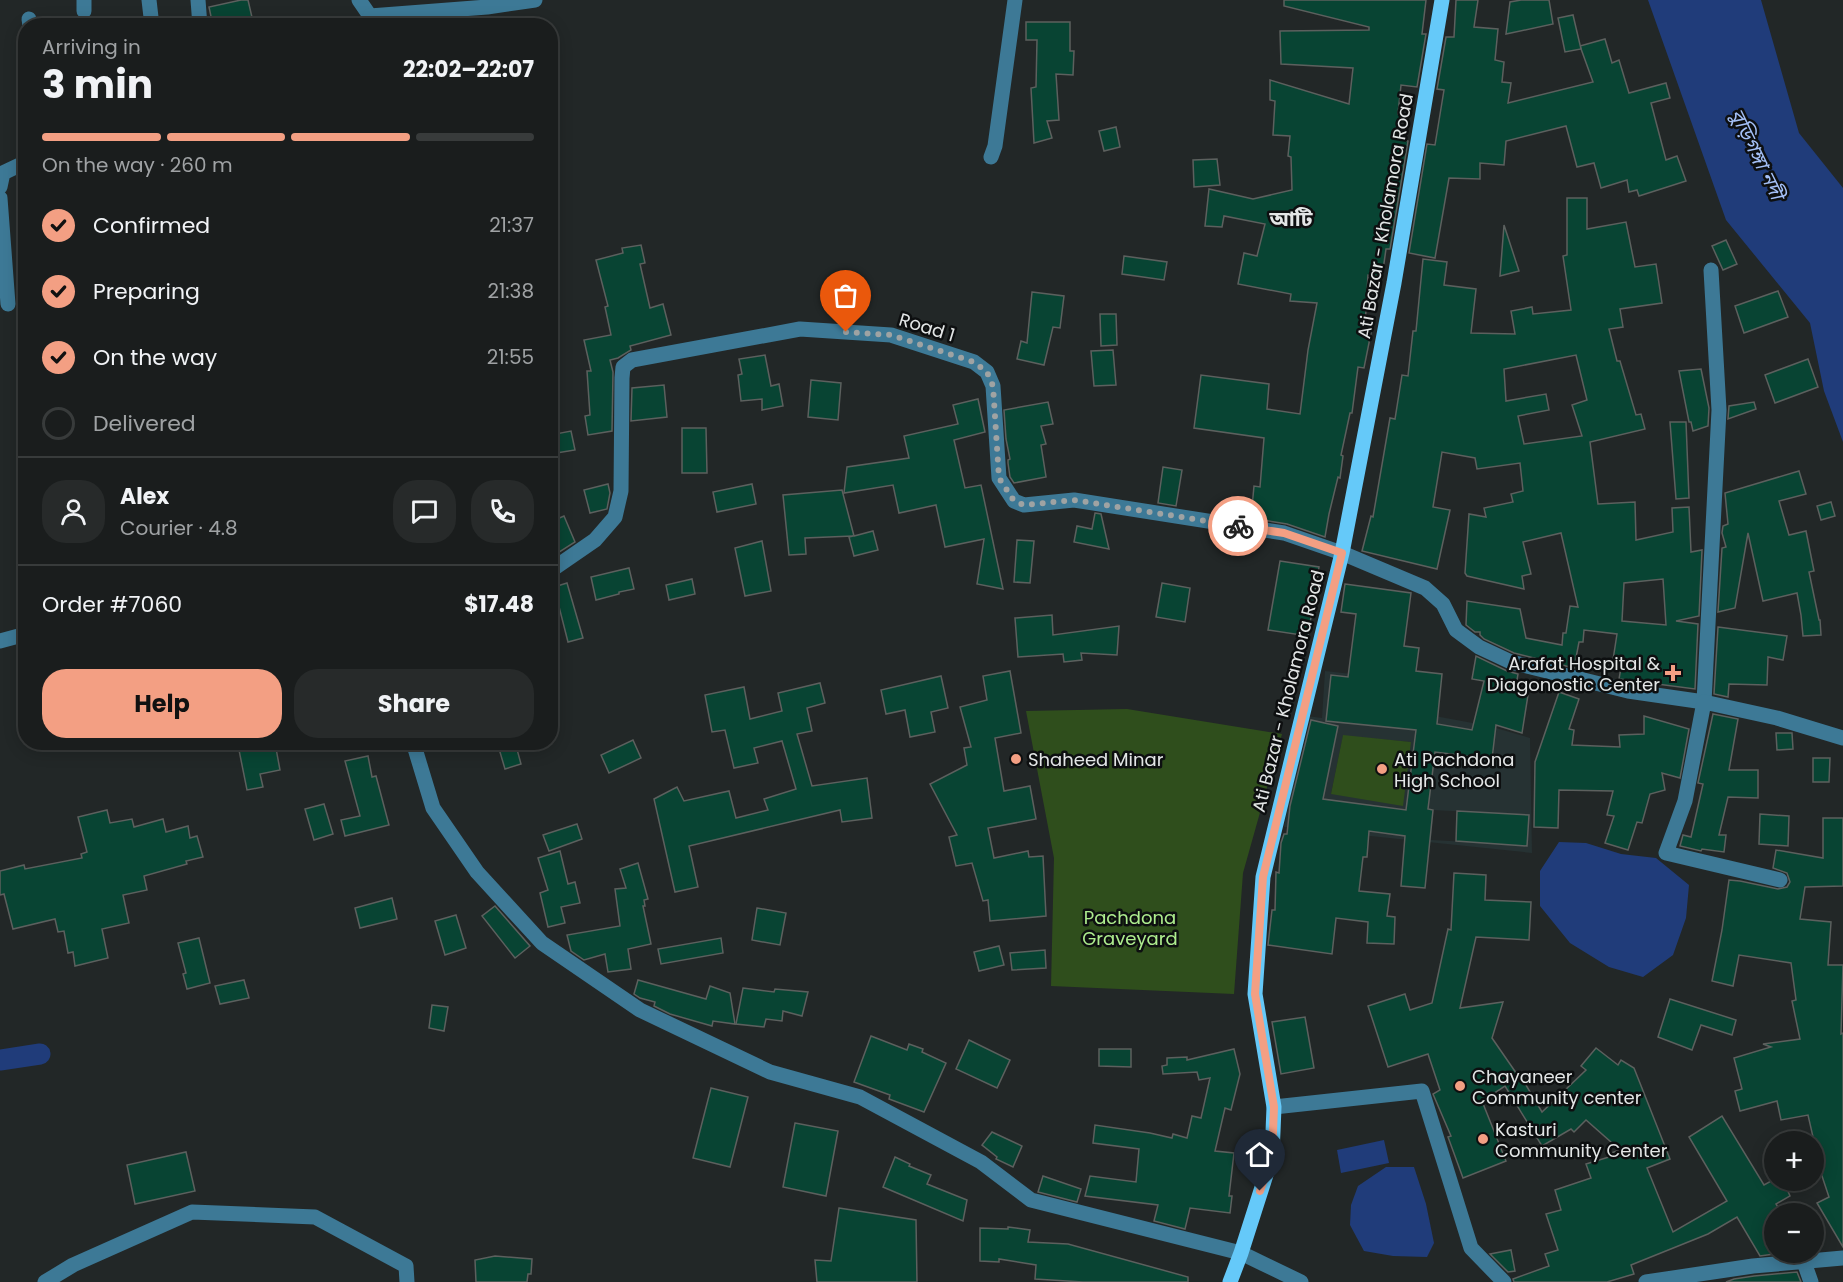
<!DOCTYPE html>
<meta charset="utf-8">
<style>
:root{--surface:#1a1d1d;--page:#272a2a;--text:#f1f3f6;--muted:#9fa2a4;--line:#383b3b;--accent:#f39f83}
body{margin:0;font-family:Poppins,"Noto Sans Bengali",sans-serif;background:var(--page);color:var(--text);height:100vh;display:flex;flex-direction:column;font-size:22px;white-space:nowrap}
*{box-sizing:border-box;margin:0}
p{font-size:20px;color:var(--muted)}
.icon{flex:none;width:33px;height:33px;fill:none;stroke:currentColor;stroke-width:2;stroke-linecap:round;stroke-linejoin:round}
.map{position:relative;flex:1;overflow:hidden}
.drawer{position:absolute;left:18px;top:18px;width:540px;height:732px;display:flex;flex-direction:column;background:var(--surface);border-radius:24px;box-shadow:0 3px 15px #0003,0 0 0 2px var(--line)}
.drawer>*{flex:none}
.tools{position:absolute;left:1764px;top:1131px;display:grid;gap:12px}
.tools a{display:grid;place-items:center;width:60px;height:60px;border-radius:50%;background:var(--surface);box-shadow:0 3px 15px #0003,0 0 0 2px var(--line);font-size:30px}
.pin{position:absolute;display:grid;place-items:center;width:51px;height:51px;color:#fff;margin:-62px -26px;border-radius:50% 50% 50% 0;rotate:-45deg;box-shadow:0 0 6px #0007}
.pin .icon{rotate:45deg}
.courier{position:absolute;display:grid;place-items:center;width:60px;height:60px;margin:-30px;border:4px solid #f39f83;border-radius:50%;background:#fff;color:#222;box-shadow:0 2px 8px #0007}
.head em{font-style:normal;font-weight:700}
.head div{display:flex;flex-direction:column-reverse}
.head{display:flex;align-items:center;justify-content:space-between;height:102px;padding:0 24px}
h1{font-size:39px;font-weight:700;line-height:45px}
.bar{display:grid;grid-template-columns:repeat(4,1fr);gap:9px 6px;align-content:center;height:72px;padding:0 24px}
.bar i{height:8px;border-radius:4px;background:var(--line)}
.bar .on{background:var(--accent)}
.bar p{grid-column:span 4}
.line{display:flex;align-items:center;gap:15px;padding:0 24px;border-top:2px solid var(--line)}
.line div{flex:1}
.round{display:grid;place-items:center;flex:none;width:63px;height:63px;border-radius:24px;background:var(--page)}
ol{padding:0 24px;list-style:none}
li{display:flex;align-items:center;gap:18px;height:66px}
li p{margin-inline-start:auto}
li .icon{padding:6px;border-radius:50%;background:var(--accent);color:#111;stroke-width:4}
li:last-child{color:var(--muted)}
li i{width:33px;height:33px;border:3px solid var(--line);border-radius:50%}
.action{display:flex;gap:12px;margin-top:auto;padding:12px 24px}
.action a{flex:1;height:69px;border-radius:24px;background:var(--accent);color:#111;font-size:24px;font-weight:700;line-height:69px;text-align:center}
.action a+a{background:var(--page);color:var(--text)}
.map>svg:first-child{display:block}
.built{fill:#263233;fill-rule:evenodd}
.green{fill:#2f4e1c}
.water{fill:#203c7a}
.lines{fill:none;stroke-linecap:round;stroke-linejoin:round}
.canal{stroke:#203c7a;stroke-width:21}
.building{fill:#084433;stroke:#5c605e;stroke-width:1.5;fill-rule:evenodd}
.minor{stroke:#3d7996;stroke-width:15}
.major{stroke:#65c9f9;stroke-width:15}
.done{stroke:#9fa3a3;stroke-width:6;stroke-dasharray:0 10.8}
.route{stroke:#f39f83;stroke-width:8}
.poi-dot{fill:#f39f83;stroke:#0d0f10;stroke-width:2}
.labels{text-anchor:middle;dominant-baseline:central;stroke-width:5;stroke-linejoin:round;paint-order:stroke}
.street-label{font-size:18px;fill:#e3e6e6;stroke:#0d0f10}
.poi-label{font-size:18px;fill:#e3e6e6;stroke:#0d0f10;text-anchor:start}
.park-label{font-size:18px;fill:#aeed8e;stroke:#0d0f10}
.water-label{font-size:20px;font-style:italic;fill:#a4c0f7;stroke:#0d0f10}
.quarter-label{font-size:21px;font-weight:bold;fill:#e3e6e6;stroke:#0d0f10}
</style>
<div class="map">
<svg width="1843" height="1282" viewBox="0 0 1843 1282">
<rect width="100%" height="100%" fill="#222727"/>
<path class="built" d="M1325,671L1415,681L1413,712L1489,726L1530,738L1532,853L1284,827L1307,716L1322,718ZM1331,675L1412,690L1408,730L1326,721ZM1308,720L1338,726L1324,793L1294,786ZM1343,736L1411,742L1331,794ZM1292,795L1406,810L1424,838L1289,821ZM1433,810L1529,815L1527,845L1431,840Z"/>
<g class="green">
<path d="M1127,709L1282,734L1243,873L1234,994L1051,986L1054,858L1026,711Z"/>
<path d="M1343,735L1411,742L1403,806L1331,794Z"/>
</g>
<g class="water">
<path d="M1648,0H1761L1799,133L1843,188V442L1824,391L1810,323L1726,220Z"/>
<path d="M1559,842L1586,843L1621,854L1656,858L1689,885L1686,918L1673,955L1643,977L1609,967L1570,943L1540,906V871Z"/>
<path d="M1384,1140L1389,1163L1341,1173L1337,1150Z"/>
<path d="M1386,1167H1414L1426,1204L1434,1243L1427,1257L1393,1256L1364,1251L1350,1225L1351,1205L1358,1186Z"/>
</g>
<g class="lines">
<path class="canal" d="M0,1060L40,1054"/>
</g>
<g class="building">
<path d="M241,0H248L254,26H213L209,7Z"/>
<path d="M1284,0H1426L1422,34H1426L1417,87L1401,85L1398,114L1402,115L1400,139L1408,141L1390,249H1386L1382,277L1368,275L1365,327L1372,328L1364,368L1358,367L1352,413H1350L1341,455L1343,456L1340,478L1338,477L1329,514L1325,537L1287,524L1251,518L1254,486L1260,487L1264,438L1194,428L1201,375L1269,384L1267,409L1300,414L1308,350L1317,303L1290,301L1291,294L1238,284L1244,253L1257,256L1265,224L1224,216L1222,227L1205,226L1209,189L1253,199L1292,190L1291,157L1288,156L1290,136L1273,135L1275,101L1270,100V80L1349,104L1353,68L1281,64L1280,31L1369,30V27L1284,6Z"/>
<path d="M1456,0H1478L1474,27L1498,29L1495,60L1504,62L1502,82L1511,83L1508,103L1593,82L1580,46L1605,39L1612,63L1619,60L1629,93L1666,83L1670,98L1651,103L1666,160L1677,156L1686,181L1639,196L1637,190L1629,192L1627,180L1601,188L1594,163L1577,167L1566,126L1506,141L1504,165L1480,163V179L1449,178L1435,258L1409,253L1427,144L1435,145L1444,90L1437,89L1446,37H1454Z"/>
<path d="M1521,0H1549L1553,24L1506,34L1510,2Z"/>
<path d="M1573,15L1581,49L1565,52L1558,18Z"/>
<path d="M1026,22H1070V51H1074L1073,75L1056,74L1059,120L1047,121L1052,138L1034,143L1031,88L1036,87L1037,40H1026Z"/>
<path d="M1116,127L1120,147L1104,151L1099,131Z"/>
<path d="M1217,159L1220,185L1194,187L1193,160Z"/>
<path d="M1567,198H1587V229L1626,222L1635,267L1656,264L1662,303L1620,309L1623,327L1609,329L1617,361H1620L1636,415L1641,414L1645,429L1590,442L1598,504L1635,502L1636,540L1673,532L1672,508L1689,507L1691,552L1702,550L1699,616L1676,621L1698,624L1695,689L1619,679L1622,662L1613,660L1617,634L1584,630L1583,642H1579L1574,668L1514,653L1484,639L1480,635V632H1475L1466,625L1467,601L1520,609L1526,638L1562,645L1563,633H1566L1570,606L1578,607L1561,533L1523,542L1531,574L1522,576L1524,589L1467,576L1465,573L1469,514L1486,517L1484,508L1513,502L1511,494L1523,491L1520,463L1477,469L1475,458L1442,452L1433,507L1450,510L1437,569L1362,551L1371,516L1373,517L1390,418L1395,419L1402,375L1408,376L1413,331H1416L1423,259L1447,262L1444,285L1476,289L1471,333L1515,334L1511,311L1532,307L1533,314L1571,310L1563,256L1567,255ZM1576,355L1587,400L1572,405L1582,436L1524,444L1518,416L1549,410L1546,394L1506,401L1504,369ZM1663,579L1666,625L1622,621L1624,583Z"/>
<path d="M1504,225L1519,271L1500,276Z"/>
<path d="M1726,240L1737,264L1723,270L1712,246Z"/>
<path d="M641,245L645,263L640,264L650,308L663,304L671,335L630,346L631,350L618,358L610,360L613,372L612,431L588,435L585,416L590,415L587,371H591L584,340L611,335L605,307L608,306L596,260L623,253L622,248Z"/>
<path d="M1124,256L1167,262L1164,280L1122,274Z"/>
<path d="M1778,291L1788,317L1744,333L1735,306Z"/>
<path d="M1032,292L1064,296L1060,328L1053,327L1044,365L1017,359L1021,341L1027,343Z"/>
<path d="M1100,314H1116L1117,345L1101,346Z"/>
<path d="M1113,350L1116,385L1094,386L1091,351Z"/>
<path d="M765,355L771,386L779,384L783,406L762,410V399L741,401L738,375L742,374L739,359Z"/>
<path d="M1808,359L1818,387L1775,403L1765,375Z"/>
<path d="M1701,369L1709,408L1708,426L1693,431L1691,422H1689L1679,371Z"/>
<path d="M811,380L841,383L838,420L808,417Z"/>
<path d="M664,385L667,417L631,421L632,388Z"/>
<path d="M978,399L985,432L954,440L965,488L981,485L1003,589L977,584L984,539L945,547L936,505L899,513L893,485L844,493L847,467L909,458L904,436L958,424L953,405Z"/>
<path d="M1048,402L1053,424L1041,426L1046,444L1041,445L1046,477L1014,483L1010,477L1008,463V460L1010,459L1006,439L1004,410Z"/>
<path d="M1754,402L1756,409L1728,419L1729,406Z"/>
<path d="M1670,422H1686L1689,498L1676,499Z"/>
<path d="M682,428H706L707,473H682Z"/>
<path d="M571,431L575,450L550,454V435Z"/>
<path d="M1163,467L1182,470L1176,506L1158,503Z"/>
<path d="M1799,471L1806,494L1779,501L1789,535L1806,531L1814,571L1809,572L1819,620H1820L1821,635L1803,636L1801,615L1797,593L1763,601L1748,533L1735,608L1718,612L1722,548L1726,547L1722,533L1723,526L1728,524L1725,493Z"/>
<path d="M608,484L610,493L607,509L590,513L584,490Z"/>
<path d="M752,484L756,504L717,512L713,492Z"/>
<path d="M842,490L854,536L873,531L878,550L854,556L849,537L853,536L805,538L806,554L789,555L783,495Z"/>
<path d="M1831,502L1835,516L1821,520L1817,506Z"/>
<path d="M1095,513L1101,514L1109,549L1074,542L1077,526L1092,529Z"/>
<path d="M564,516L575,542L550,558V522Z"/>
<path d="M1017,540L1034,541L1030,583L1014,582Z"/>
<path d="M762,541L771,591L745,596L735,548Z"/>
<path d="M1280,561L1319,567L1308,636L1268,630Z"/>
<path d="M629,568L634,589L619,592V594L596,600L591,577Z"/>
<path d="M692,579L695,594L669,600L666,585Z"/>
<path d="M567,583L583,638L568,642L554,587Z"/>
<path d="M1162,583L1190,588L1185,622L1156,617Z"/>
<path d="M1345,584L1411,593L1404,646L1419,648L1416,671L1442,674L1437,724L1472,730L1484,681L1472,679L1476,656L1507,671L1518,674L1515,692L1528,695L1522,733L1496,725L1492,759L1435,752L1428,809L1433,810L1425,888L1401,886L1405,836L1369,831L1367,857H1363L1359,891L1390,894L1387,916L1395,917L1394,944L1367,943L1368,922L1336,918L1332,954L1268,945L1272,910H1275L1276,872L1279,873L1281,843L1284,834H1287L1290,806L1311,720L1338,726L1323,799L1406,810L1416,730L1326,721L1331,675L1348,677L1356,614L1341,612Z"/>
<path d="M1052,615L1053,635L1119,626L1117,655L1081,653L1082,660L1064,662L1063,654L1018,657L1015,618Z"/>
<path d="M1718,627L1787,636L1783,660L1768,657L1767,685L1729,684L1728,697L1714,694Z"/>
<path d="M1010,671L1021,733L995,738L1004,791L1030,786L1036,819L988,828L994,858L1028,851L1029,857L1043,856L1046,916L990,921L988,900L983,901L972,863L956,866L949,837L957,835L930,784L967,765L964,748L971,747L960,707L987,700L983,676Z"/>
<path d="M941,676L948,708L931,712L935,732L910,737L905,710L886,714L881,690Z"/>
<path d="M820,683L825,703L807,708L812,731L797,734L812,786L867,778L872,818L842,822L840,810L689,846L698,887L675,892L654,799L677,787L684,801L729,791L736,818L768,810L764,799L796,789L782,741L754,748L758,763L734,768L725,730L712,732L705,695L744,687L750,719L782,711L778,693Z"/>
<path d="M1559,692L1579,699L1569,729L1574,730L1572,745L1620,747L1619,735L1644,734V716L1689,729L1680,778L1662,773L1665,790L1650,794L1642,823L1637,822L1628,850L1605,843L1614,816L1607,815L1613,791L1559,790L1558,828L1534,827L1535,762Z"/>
<path d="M1713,714L1738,719L1729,770H1758V798L1728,797L1719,835H1726L1724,852L1702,849L1701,851L1680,846L1683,835L1691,837L1703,784L1698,783Z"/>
<path d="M1776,733H1792L1793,749L1777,750Z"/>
<path d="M633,740L641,758L609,773L601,755Z"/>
<path d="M497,742H515L521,764L505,769Z"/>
<path d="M275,743L280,770L260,774L263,787L247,790L239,750Z"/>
<path d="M368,756L372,777L376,776L389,825L345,836L341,820L360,816L345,761Z"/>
<path d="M1813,758H1830L1829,782H1813Z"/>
<path d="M324,804L333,834L314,840L305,809Z"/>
<path d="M107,810L110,823L132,819L134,827L163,819L166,832L188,826L190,838L197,836L203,857L186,861L187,864L144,876L147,890L123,895L129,923L102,929L108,958L75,966L73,952L68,953L64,931L58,932L55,919L13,929L4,894L0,895V871L24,865L25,869L82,858L81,854L87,852L78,817Z"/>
<path d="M1457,811L1529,815L1527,846L1456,841Z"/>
<path d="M1760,814L1789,816L1788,846L1759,844Z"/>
<path d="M1823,818H1843V886L1805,887L1800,919L1831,922L1828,965H1843L1841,1034L1843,1033V1247L1817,1203L1829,1197L1822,1176L1808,1115L1781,1120L1777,1101L1740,1111L1735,1091L1742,1089L1734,1058L1771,1047L1763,1044L1800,1039L1792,1001L1796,1000L1791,963L1739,955L1733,986L1712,981L1722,930L1729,880L1740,881L1778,889L1787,887L1790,882L1787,873L1773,868L1776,850L1823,858Z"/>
<path d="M577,824L582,839L549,851L543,835Z"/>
<path d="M560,851L568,884L575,882L580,903L561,907L565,923L548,927L540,893L548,890L538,858Z"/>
<path d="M638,863L648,899L644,900L645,906H643L651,944L628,949L631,969L608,972L605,954L584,960L571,951L567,935L620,926L615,889L626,888L620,869Z"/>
<path d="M1454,873L1486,875L1485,900L1531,902L1529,940L1476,937L1460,1008L1503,1002L1492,1038L1521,1080H1523L1542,1112L1586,1070L1581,1066L1596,1048L1618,1065L1621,1060L1634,1068L1670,1159L1647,1168L1673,1232L1727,1201L1689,1137L1722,1116L1764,1185L1773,1180H1783L1790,1196L1776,1204L1782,1214H1774V1254L1760,1256L1737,1217L1708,1234L1631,1265L1634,1274L1607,1282H1514L1513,1279L1549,1266L1545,1254L1558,1250L1546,1214L1561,1210L1555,1190L1591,1178L1586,1164L1609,1157L1608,1154L1620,1150L1586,1120L1574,1132L1571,1129L1542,1146L1505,1086L1482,1101L1506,1161L1463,1178L1448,1137L1451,1136L1433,1094L1440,1090L1428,1054L1388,1067L1368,1006L1405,994L1410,1010L1432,1003L1448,929L1451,930Z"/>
<path d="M392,898L397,919L360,928L355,908Z"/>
<path d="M495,906L530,946L515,958L482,916Z"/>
<path d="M757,908L786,913L780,945L752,940Z"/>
<path d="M456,915L466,948L445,955L435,921Z"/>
<path d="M199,938L210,983L187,989L183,974L186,973L178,943Z"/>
<path d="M721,938L723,953L661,964L658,949Z"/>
<path d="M999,946L1004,965L979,971L974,952Z"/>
<path d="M1045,950L1046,968L1012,970L1010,953Z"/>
<path d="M244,980L249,998L220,1004L215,986Z"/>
<path d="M638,980L706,999L710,986L730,993L735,1024L713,1021L712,1026L670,1014L654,1006L655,1002L640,998L634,994Z"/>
<path d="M743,988L774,992L775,989L808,992L802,1016L783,1011L782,1021L766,1019L764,1027L736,1024Z"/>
<path d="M1670,999L1736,1020L1732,1035L1701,1025L1692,1050L1658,1037Z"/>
<path d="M432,1005L448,1007L444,1031L429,1028Z"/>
<path d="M1305,1017L1314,1068L1281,1074L1272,1022Z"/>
<path d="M871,1036L907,1050L909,1044L923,1049L922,1052L946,1063L924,1112L889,1099L890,1095L854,1082Z"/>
<path d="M969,1040L1010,1060L997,1088L956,1069Z"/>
<path d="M1099,1049H1131V1067L1099,1066Z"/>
<path d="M1234,1049L1240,1074L1231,1110L1225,1108L1215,1151L1234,1153L1229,1196H1232L1230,1213L1190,1208L1185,1229L1154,1221L1158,1205L1085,1196L1090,1176L1136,1182L1139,1149L1093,1143L1095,1125L1150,1133L1172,1138L1173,1134L1187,1138L1192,1116L1201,1118L1210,1078L1199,1080L1197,1072L1163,1074L1162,1066L1167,1065V1058L1187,1057V1060Z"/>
<path d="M711,1088L748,1097L730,1167L693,1158Z"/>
<path d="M795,1123L838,1131L826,1196L783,1187Z"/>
<path d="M992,1132L1022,1146L1013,1167L996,1159L997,1157L982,1145Z"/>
<path d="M186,1152L195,1191L135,1204L127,1165Z"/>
<path d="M895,1157L910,1164L909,1166L931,1175L927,1184L967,1200L963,1221L883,1187Z"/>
<path d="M1043,1176L1081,1189L1077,1202L1038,1192Z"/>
<path d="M839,1208L916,1220L917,1282H817L815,1260L831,1261Z"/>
<path d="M1008,1227L1030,1230L1028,1242L1068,1244L1188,1277V1282H1083L1035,1279L1036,1265L999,1259V1262L980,1261V1228L1008,1229Z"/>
<path d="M1511,1250L1515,1271L1508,1272L1490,1254Z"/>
<path d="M495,1256L532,1259L531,1274H528L527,1282H476L475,1260Z"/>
<path d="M1797,1272L1801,1282H1726L1734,1279L1754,1276Z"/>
</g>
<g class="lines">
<g class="minor">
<path d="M84,0V11"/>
<path d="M149,0L152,26"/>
<path d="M198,0L200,26"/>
<path d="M359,0L370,16V24"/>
<path d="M370,16L487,7L535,0"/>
<path d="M29,19L30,26"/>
<path d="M991,157L995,146L1015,0"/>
<path d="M0,187L3,173L26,162"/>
<path d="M0,198L8,304"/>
<path d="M550,571L595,540L615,517L621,491L622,378L623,367L632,360L800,329L891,335L974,362L987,372L993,386L999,478L1014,501L1024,505L1074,500L1284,533L1342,553L1425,588L1443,604L1456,630L1479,647L1511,662L1628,691L1704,702L1719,410L1711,270"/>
<path d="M0,641L26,634"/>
<path d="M413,742L433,808L477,872L542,943L640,1010L770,1072L860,1097L981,1162L1031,1200L1241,1253L1301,1282"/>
<path d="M1780,880L1666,853L1685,801L1704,702L1777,718L1843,738"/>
<path d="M1274,1107L1422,1091L1471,1248L1504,1282"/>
<path d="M1804,1262L1811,1282"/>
<path d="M45,1282L73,1265L192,1212L315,1217L406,1266L407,1282"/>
<path d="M1646,1282L1753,1266L1843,1258"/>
</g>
<path class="major" d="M1230,1282L1241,1253L1272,1156L1274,1107L1255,994L1263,877L1342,553L1394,283L1442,0"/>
</g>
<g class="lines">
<path class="done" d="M846,332L891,335L974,362L987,372L993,386L999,478L1014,501L1024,505L1074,500L1238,526"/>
<path class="route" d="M1238,526L1284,533L1342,553L1263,877L1255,994L1274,1107L1272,1156L1260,1191"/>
</g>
<g class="poi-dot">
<path d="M1670 664h6v6h6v6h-6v6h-6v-6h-6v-6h6z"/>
<circle cx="1016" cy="759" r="6"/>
<circle cx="1382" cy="769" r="6"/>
<circle cx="1460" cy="1086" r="6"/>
<circle cx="1483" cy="1139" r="6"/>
</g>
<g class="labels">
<g class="street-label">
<text transform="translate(1385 216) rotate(-80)">Ati Bazar - Kholamora Road</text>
<text transform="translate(927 327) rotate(17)">Road 1</text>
<text transform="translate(1288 691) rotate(-76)">Ati Bazar - Kholamora Road</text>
</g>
<g class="poi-label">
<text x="1660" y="663" text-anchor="end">Arafat Hospital &amp;<tspan x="1660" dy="21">Diagonostic Center</tspan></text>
<text x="1028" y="759">Shaheed Minar</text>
<text x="1394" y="759">Ati Pachdona<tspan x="1394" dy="21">High School</tspan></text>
<text x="1472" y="1076">Chayaneer<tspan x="1472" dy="21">Community center</tspan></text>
<text x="1495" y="1129">Kasturi<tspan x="1495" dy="21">Community Center</tspan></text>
</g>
<g class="park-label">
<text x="1130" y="917">Pachdona<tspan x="1130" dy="21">Graveyard</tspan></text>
</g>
<g class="water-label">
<text transform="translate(1757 154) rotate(64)">বুড়িগঙ্গা নদী</text>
</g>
<g class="quarter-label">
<text x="1291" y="218">আটি</text>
</g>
</g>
</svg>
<div class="tools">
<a>+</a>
<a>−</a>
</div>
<div class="pin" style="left:846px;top:332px;background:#ea580c"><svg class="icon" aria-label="bag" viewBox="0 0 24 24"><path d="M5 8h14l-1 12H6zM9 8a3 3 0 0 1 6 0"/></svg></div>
<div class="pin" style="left:1260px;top:1191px;background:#1f2937"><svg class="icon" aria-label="home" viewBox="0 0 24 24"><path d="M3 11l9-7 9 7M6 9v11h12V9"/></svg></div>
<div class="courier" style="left:1238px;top:526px"><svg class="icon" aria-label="bike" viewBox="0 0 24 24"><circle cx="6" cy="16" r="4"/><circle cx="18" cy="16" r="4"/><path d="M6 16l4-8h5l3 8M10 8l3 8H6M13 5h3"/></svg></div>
<section class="drawer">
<div class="head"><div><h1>3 min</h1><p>Arriving in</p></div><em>22:02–22:07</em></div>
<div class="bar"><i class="on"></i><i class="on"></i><i class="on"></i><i></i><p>On the way · 260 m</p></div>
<ol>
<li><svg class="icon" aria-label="check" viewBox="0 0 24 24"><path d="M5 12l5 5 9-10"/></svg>Confirmed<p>21:37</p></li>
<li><svg class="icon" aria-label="check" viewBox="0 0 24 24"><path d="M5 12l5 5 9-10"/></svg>Preparing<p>21:38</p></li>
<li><svg class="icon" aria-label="check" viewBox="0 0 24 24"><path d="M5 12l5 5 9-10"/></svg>On the way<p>21:55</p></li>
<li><i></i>Delivered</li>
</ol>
<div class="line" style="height:108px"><a class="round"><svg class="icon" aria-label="person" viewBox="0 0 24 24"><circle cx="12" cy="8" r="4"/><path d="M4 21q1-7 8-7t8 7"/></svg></a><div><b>Alex</b><p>Courier · 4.8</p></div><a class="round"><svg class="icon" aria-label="chat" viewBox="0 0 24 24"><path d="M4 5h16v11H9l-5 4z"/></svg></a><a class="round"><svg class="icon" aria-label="phone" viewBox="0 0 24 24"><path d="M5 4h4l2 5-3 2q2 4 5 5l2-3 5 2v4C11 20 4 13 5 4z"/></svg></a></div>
<div class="line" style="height:78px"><div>Order #7060</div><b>$17.48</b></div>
<div class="action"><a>Help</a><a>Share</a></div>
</section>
</div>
